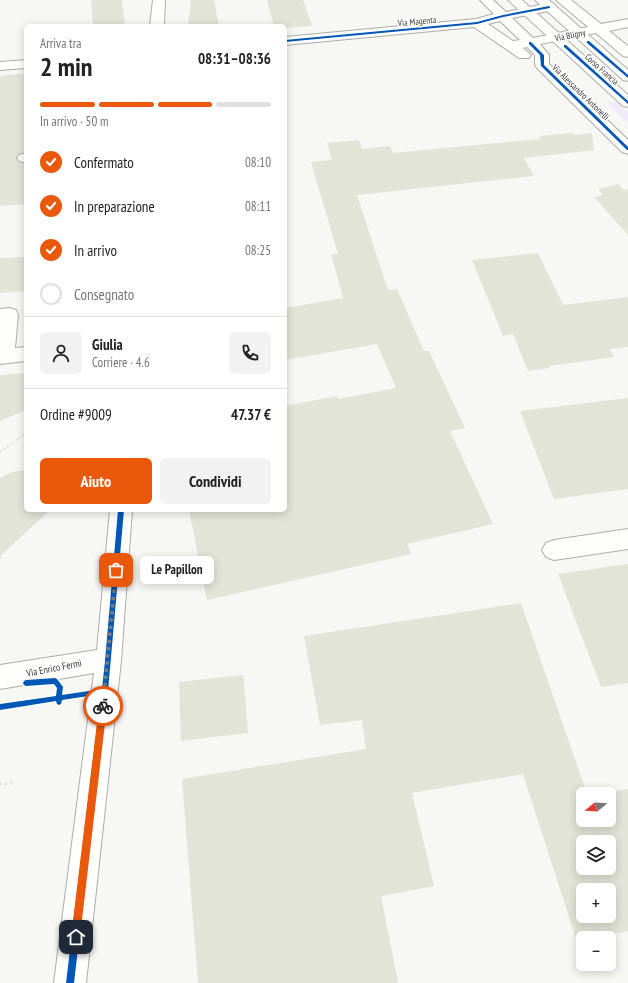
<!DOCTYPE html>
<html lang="it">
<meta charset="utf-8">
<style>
:root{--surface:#fff;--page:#f2f2f2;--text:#222;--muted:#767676;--line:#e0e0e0;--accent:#ea580c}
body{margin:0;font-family:"PT Sans Narrow",sans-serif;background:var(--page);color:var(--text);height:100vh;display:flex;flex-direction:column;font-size:15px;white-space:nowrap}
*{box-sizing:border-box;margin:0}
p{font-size:13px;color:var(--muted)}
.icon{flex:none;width:22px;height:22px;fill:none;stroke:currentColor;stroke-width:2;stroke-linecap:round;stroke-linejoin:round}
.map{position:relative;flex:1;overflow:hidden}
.panel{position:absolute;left:24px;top:24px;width:263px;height:488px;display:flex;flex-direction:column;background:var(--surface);border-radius:6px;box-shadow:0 2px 10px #0003}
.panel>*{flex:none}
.needle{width:26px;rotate:252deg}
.controls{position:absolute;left:576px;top:787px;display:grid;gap:8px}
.controls a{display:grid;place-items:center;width:40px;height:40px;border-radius:6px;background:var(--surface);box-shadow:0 2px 10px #0003;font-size:20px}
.pin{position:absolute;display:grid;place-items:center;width:34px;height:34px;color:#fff;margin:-17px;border-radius:8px;box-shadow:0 2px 6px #0006}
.courier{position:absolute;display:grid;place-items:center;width:40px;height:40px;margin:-20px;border:3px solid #ea580c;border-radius:50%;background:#fff;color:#222;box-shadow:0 1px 5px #0007}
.bubble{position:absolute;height:28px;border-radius:6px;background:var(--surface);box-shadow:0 2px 10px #0003;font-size:13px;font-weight:800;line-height:28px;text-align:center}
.headline em{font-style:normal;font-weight:800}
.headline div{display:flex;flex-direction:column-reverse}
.headline{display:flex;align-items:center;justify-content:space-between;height:68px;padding:0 16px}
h1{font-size:26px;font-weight:800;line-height:30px}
.bar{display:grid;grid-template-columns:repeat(4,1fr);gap:6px 4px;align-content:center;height:48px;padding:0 16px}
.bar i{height:5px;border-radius:3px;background:var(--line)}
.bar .selected{background:var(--accent)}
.bar p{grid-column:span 4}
.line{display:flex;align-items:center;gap:10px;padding:0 16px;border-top:1px solid var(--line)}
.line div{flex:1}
.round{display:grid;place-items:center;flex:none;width:42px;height:42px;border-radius:6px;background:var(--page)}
ol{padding:0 16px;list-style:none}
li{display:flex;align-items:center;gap:12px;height:44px}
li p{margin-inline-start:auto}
li .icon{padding:4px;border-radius:50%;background:var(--accent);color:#fff;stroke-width:4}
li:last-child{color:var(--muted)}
li i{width:22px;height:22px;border:2px solid var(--line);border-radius:50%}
.button{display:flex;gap:8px;margin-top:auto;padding:8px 16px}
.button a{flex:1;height:46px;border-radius:6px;background:var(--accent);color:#fff;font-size:16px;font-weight:800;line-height:46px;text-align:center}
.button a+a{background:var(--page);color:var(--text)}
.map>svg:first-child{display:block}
.green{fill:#efebfa}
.building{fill:#e1e4d6;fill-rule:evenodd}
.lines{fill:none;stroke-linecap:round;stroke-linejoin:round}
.minor-casing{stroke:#acadaa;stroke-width:2}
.major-casing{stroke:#acadaa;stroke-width:2}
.path-far1{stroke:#e4e4e3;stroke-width:2.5;stroke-dasharray:2 2;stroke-linecap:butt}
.path{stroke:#e4e4e3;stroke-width:3;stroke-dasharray:2.5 2.5;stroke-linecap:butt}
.minor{fill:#fefefd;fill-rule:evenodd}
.major{fill:#fefefd;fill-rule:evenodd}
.cycleway-casing{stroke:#fff;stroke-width:3}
.cycleway{fill:#0057b8;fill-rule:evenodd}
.route{fill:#ea580c}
.done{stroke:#7c7c7a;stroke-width:4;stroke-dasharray:0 7.2}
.labels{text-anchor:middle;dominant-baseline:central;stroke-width:3;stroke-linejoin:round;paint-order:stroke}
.far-street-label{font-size:9px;fill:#393a38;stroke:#fff}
.street-label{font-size:10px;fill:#393a38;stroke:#fff}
</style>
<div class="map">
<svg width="628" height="983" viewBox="0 0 628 983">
<rect width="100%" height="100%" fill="#f7f8f4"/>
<path class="green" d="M606,102H616L628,113V123Z"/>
<g class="building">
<path d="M91,0H122L125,26H93Z"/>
<path d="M191,0H214L219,26H188Z"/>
<path d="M267,0H303L312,26L285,28V26H274Z"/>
<path d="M26,73V152L19,154L16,157L19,162L26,164V204L0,206V76Z"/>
<path d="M573,133L575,135L592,133L594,150L524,158L534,176L357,195L388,290L397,289L424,351H429L465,428L450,431L493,524L407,544L411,554L207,600L189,510H285V406L337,396L338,399L396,388L377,344L285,360V308L343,298L331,254H338L311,162L332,160L327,143L359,140L362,149L390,146L393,153L540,139L539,136Z"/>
<path d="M618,184L624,190L628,189V235L594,197L603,195L598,189Z"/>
<path d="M538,253L563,305L628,297V347L610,349L614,357L549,366L550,368L528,371L513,334L503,336L472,260Z"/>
<path d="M26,257V291L0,293V258Z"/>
<path d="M26,373V410L0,421V375Z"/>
<path d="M628,398V489L554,499L520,411Z"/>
<path d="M26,470V510H50L0,556V478L12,472Z"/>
<path d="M628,564V683L601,687L558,574Z"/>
<path d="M521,603L587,794H583V820H609V794H602L628,789V931L594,938H583V940L577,942L523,774L412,793L434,886L381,896L398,983H198L182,779L366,749L362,720L320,725L304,636ZM583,842H609V868H583ZM583,890H609V916H583Z"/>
<path d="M243,675L248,733L181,741L179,682Z"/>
</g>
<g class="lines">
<defs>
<g id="minor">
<path d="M153,0H165L164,26H150Z"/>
<path d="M480,0H493L506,12L549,3L554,4L556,7L554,10L512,18L533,38L588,27L556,0H571L601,24L628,19V27L609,31L628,46V57L623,56L596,33L540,44L549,55V64L628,140V154L622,152L537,68L535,65V55L527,47L523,48L531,55L529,58H519L474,27L285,45V37L476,19L494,14ZM500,21L520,40L513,41L488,24Z"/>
<path d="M26,60V68L0,70V62Z"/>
<path d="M26,153V163L19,161L17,158L19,155Z"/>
<path d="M9,308L16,310L18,315L15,348L26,347V361L0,364V309Z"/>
<path d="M110,510H132L121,661L86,983H54L94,673L0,689V665L97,650Z"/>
<path d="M628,529V549L554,560L546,557L542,550L546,543L554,540Z"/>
</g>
<g id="major">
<path d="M508,0H522L628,95V107L623,106Z"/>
<path d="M535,0H549L628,70V81L623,80Z"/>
</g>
</defs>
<use href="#minor" class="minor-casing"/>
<use href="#major" class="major-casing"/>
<g class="path-far1">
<path d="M0,452L26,433"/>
<path d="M0,558L2,557"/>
</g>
<g class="path">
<path d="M58,704L60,690"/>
<path d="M0,784L15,783"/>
</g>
<use href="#minor" class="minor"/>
<use href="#major" class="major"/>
<defs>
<g id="cycleway">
<path d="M549,6L550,7V8L503,17L477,24L285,42V40L477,22L503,15Z"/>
<path d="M587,41H589L628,75V78L587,43Z"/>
<path d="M529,42H531L544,55V65L628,147V150H627L541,66L540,55L529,44Z"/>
<path d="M564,45H566L628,101V104L564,47Z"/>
<path d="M118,510H124L108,691L74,983H66L101,694L62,700L61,704L59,705L57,704L56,701L0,710V704L56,696L57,688L54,684L26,686L24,685L23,683L24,681L26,680L55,678L57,679L63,687L62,695L102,689L105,661Z"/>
</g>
</defs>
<use href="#cycleway" class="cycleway-casing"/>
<use href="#cycleway" class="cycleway"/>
</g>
<path class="route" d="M103,702L107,706L80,937L76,941L71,937L99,706Z"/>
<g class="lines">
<path class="done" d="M103,706L116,570"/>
</g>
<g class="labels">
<g class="far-street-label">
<text transform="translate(417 21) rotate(-5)">Via Magenta</text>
<text transform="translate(570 35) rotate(-11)">Via Bligny</text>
<text transform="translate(602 69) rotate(42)">Corso Francia</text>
<text transform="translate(581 92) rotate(44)">Via Alessandro Antonelli</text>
</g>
<g class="street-label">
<text transform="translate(54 668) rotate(-11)">Via Enrico Fermi</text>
</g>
</g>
</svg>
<div class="controls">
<a><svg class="needle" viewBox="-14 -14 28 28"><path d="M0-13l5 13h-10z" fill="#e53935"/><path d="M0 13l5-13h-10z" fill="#767676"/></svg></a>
<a><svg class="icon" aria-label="layers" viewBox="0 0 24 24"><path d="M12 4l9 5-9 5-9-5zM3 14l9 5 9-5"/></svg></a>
<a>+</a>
<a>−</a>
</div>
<div class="pin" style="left:116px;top:570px;background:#ea580c"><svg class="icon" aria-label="bag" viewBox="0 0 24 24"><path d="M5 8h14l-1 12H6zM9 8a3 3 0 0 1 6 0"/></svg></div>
<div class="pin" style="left:76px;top:937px;background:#1f2937"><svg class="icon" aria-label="home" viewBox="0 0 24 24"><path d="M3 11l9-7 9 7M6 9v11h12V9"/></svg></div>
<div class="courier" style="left:103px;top:706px"><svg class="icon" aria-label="bike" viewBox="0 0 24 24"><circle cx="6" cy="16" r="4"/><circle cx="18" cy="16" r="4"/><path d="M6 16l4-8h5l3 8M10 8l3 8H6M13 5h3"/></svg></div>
<div class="bubble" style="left:140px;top:556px;width:74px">Le Papillon</div>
<section class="panel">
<div class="headline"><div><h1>2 min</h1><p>Arriva tra</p></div><em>08:31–08:36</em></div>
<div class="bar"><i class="selected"></i><i class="selected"></i><i class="selected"></i><i></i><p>In arrivo · 50 m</p></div>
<ol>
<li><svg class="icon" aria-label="check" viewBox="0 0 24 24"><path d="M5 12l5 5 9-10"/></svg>Confermato<p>08:10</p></li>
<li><svg class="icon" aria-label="check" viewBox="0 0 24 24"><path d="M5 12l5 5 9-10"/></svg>In preparazione<p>08:11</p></li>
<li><svg class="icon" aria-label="check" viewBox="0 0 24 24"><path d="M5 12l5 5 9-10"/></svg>In arrivo<p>08:25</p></li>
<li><i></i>Consegnato</li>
</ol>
<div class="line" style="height:72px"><a class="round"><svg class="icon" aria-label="person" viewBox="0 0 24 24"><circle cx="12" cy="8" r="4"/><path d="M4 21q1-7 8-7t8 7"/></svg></a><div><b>Giulia</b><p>Corriere · 4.6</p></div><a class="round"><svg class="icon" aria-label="phone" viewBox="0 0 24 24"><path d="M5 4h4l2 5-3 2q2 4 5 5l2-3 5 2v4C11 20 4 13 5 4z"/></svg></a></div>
<div class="line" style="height:52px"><div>Ordine #9009</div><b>47.37 €</b></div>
<div class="button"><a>Aiuto</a><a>Condividi</a></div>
</section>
</div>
